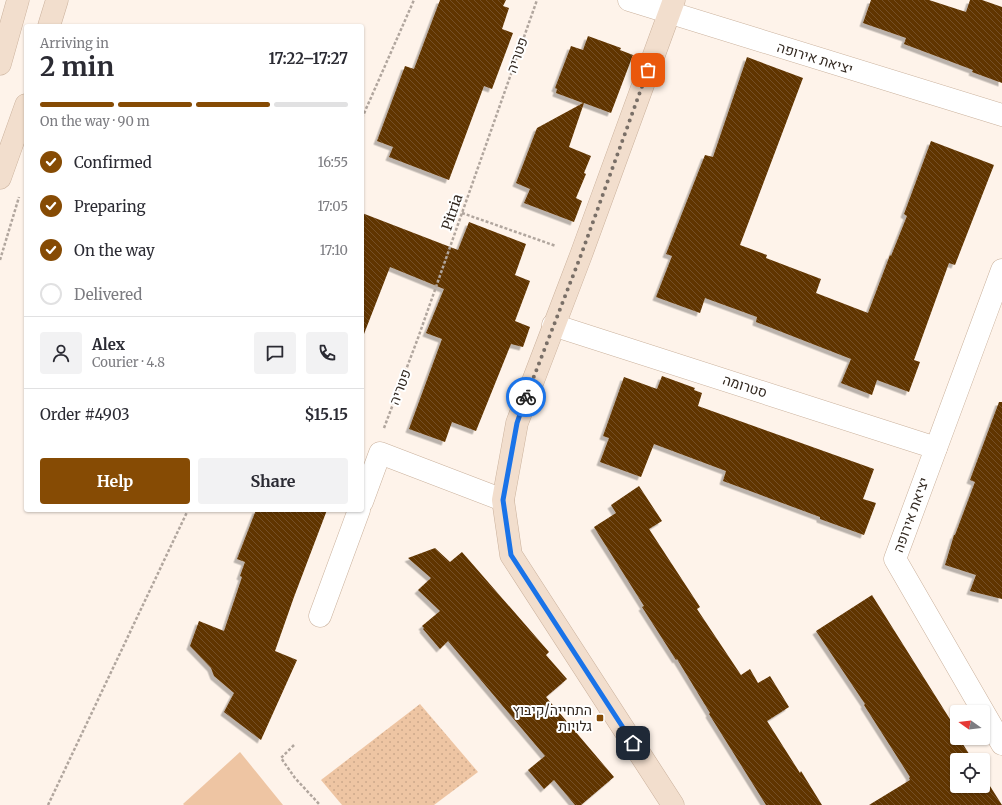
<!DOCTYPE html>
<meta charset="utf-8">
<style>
:root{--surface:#fff;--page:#f2f2f3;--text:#2b2b33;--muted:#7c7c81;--line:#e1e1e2;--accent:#864b04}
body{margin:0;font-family:Merriweather,Heebo,serif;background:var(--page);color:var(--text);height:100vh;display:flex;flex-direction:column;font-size:15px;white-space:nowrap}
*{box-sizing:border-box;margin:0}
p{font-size:13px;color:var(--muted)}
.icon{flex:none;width:22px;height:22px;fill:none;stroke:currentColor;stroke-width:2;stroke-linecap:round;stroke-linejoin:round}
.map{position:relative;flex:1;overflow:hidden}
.side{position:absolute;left:24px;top:24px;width:340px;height:488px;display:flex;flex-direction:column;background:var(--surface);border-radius:4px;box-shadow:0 1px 3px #0004}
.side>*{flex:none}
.needle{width:26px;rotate:284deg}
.controls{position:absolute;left:950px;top:705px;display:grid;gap:8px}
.controls a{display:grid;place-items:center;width:40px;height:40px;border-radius:4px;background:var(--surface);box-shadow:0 1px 3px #0004;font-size:20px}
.pin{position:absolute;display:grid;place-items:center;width:34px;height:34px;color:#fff;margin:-17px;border-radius:8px;box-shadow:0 2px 6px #0006}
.courier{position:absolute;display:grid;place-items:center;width:40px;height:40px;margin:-20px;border:3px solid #1a73e8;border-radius:50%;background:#fff;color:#222;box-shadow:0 1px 5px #0007}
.summary em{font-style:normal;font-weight:700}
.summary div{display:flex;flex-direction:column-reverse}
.summary{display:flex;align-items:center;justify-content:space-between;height:68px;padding:0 16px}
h1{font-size:26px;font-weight:700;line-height:30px}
.bar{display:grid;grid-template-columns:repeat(4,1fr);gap:6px 4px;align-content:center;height:48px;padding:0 16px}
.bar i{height:5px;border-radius:3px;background:var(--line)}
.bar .active{background:var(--accent)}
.bar p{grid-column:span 4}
.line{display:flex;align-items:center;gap:10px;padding:0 16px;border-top:1px solid var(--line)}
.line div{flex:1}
.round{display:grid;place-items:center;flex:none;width:42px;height:42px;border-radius:4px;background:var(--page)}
ol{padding:0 16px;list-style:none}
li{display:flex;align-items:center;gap:12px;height:44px}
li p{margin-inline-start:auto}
li .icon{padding:4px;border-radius:50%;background:var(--accent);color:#fff;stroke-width:4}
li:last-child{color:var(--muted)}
li i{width:22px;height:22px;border:2px solid var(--line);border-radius:50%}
.primary-button{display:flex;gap:8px;margin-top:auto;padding:8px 16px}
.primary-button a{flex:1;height:46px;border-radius:4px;background:var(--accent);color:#fff;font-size:16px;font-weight:700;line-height:46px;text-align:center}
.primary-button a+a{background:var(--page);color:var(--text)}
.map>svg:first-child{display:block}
.grass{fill:url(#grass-dots)}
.pitch{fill:#eec5a3}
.building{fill:url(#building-back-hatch);filter:url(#shadow)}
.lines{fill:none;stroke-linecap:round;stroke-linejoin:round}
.street-casing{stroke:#cab19c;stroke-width:23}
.secondary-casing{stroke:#cab19c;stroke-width:23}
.path{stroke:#b1a69e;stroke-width:2.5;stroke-dasharray:3 2;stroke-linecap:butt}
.street{stroke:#fff;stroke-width:22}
.secondary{stroke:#f2decd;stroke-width:22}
.done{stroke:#796f67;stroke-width:4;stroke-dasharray:0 7.2}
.route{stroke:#1a73e8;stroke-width:5}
.poi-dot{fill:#864b04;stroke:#fff;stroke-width:1.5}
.labels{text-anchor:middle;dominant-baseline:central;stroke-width:4;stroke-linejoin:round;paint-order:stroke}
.street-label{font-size:14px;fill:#322820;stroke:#fff}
.poi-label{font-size:14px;fill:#322820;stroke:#fff;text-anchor:end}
</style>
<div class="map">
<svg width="1002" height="805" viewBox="0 0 1002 805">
<defs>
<pattern id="grass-dots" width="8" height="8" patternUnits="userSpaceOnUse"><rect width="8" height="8" fill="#eec5a3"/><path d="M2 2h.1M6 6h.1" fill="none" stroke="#cda98c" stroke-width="1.8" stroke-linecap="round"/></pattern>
<pattern id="building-back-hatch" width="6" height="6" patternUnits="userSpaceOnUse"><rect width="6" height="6" fill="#603401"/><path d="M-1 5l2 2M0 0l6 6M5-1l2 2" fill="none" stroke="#745026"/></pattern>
<filter id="shadow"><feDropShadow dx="-3.5" dy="3.5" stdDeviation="0" flood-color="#0004"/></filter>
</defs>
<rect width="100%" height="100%" fill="#fef3ea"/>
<path class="grass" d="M420,704L478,772L434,805H342L321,780Z"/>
<path class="pitch" d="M240,752L283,805H184L183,804Z"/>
<g class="building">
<path d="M440,0H506L503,6L509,8L502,29L513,33L492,89L484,86L449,180L389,157L393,147L377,141L405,66L414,69Z"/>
<path d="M871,0H929L966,12L970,0H982L1002,7V83L972,72L973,70L904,44L906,38L863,23Z"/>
<path d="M588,36L621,48L620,50L633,55L611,113L584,103L569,147L591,156L584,173L586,174L576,198L582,201L574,222L524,203L530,189L516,183L537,128L583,103L556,93L557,89L555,88L571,46L583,50Z"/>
<path d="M747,57L803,78L740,245L767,255L766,258L821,279L816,293L868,313L890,255L891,256L907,216L904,214L931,141L994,165L955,265L949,263L914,360L920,362L909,392L877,380L872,395L841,383L851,359L756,322L757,317L705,298L700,313L656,297L672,256L666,254L705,155L713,157Z"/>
<path d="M362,213L458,250L469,222L526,244L515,275L530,281L515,321L530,327L523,347L511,344L476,431L452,422L445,442L409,429L442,339L426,333L444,289L390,267L364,334H362Z"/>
<path d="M662,376L695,388L694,390L702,393L698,406L874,469L863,499L876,503L864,535L820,519V517L723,481L726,471L654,444L641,477L600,462L609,438L603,436L624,377L657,389Z"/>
<path d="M999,402H1002V599L970,591L976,575L945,565L954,535H955L975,482L970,480Z"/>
<path d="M639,486L662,521L649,529L700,607L697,609L741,675L750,669L758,683L770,676L789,707L767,721L800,773L801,771L822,805H766L709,714L710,713L677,659L676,660L642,607L644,606L594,527L616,513L611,505Z"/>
<path d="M256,510H327L294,597L275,651L297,660L261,740L224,712L234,693L214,676L211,668L190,646L199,621L224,631L242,577L240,576L245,562L237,559Z"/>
<path d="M435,548L450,562L462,552L549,652L546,655L567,679L546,697L614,777L581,805H575L554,780L544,789L528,770L545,756L448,641L440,649L423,629L424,628L422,626L440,611L418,590L431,578L408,558Z"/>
<path d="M872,595L953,724L951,726L957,735V738H959L973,760H957V786H983V775L1002,805H869L910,780L909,778L910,777L864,705L865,704L816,631Z"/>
</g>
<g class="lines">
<defs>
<g id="street">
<path d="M629,0L1002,115"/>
<path d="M1002,270L895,559L1002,744"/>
<path d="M553,325L936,448"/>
<path d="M362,502L380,453L503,500"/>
<path d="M320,616L359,510"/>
</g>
<g id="secondary">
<path d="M49,26L57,0"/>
<path d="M0,64L18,0"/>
<path d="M0,178L26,105"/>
<path d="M673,805L511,555L503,500L517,423L581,255L674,0"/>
</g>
</defs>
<use href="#street" class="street-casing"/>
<use href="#secondary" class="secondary-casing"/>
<g class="path">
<path d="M362,118L414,0"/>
<path d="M462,213L556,246"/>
<path d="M0,260L19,197"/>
<path d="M384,428L418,338L537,0"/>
<path d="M294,745L281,758L295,778L320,805"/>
<path d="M48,805L188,510"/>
</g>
<use href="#street" class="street"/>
<use href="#secondary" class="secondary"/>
</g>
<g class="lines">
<path class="done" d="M526,397L581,255L648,70"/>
<path class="route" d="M526,397L517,423L503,500L511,555L633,743"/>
</g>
<rect class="poi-dot" x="596" y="714" width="8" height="8" rx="2"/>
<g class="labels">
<g class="street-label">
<text transform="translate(517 55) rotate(-70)">פטריה</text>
<text transform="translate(815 58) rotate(17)">יציאת אירופה</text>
<text transform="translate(452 212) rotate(-71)">Pitria</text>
<text transform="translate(745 386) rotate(18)">סטרומה</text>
<text transform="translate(400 387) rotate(-69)">פטריה</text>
<text transform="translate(911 515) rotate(-70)">יציאת אירופה</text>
</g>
<g class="poi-label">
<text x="592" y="710">התחייה/קיבוץ<tspan x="592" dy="16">גלויות</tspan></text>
</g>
</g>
</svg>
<div class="controls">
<a><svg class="needle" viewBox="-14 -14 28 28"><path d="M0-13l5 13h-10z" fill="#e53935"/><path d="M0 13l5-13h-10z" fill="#7c7c81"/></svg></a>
<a><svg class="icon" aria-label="locate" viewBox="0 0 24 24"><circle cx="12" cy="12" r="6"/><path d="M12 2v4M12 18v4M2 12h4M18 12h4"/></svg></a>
</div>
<div class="pin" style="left:648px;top:70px;background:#ea580c"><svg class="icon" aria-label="bag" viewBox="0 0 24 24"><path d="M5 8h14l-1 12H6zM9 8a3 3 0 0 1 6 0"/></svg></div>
<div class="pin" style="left:633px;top:743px;background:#1f2937"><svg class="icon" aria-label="home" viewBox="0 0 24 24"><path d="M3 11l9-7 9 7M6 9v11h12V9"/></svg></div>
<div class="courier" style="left:526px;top:397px"><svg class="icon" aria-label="bike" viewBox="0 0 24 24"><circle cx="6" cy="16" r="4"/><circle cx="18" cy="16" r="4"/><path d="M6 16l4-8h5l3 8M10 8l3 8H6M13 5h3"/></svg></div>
<section class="side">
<div class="summary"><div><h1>2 min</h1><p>Arriving in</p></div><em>17:22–17:27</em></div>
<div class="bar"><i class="active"></i><i class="active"></i><i class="active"></i><i></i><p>On the way · 90 m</p></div>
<ol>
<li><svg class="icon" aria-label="check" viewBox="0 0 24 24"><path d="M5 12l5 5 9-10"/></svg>Confirmed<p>16:55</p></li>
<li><svg class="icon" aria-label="check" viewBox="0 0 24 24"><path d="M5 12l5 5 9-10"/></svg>Preparing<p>17:05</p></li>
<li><svg class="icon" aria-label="check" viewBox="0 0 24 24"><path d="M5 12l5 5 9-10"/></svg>On the way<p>17:10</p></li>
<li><i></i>Delivered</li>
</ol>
<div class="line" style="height:72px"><a class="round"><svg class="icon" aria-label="person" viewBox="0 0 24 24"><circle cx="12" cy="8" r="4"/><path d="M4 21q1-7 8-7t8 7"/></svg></a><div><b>Alex</b><p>Courier · 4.8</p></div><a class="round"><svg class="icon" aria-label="chat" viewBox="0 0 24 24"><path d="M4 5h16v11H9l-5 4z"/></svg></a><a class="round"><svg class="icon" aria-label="phone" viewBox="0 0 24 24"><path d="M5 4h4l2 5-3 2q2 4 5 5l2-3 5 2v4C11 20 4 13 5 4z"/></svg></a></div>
<div class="line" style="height:52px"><div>Order #4903</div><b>$15.15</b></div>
<div class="primary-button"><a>Help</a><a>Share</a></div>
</section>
</div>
